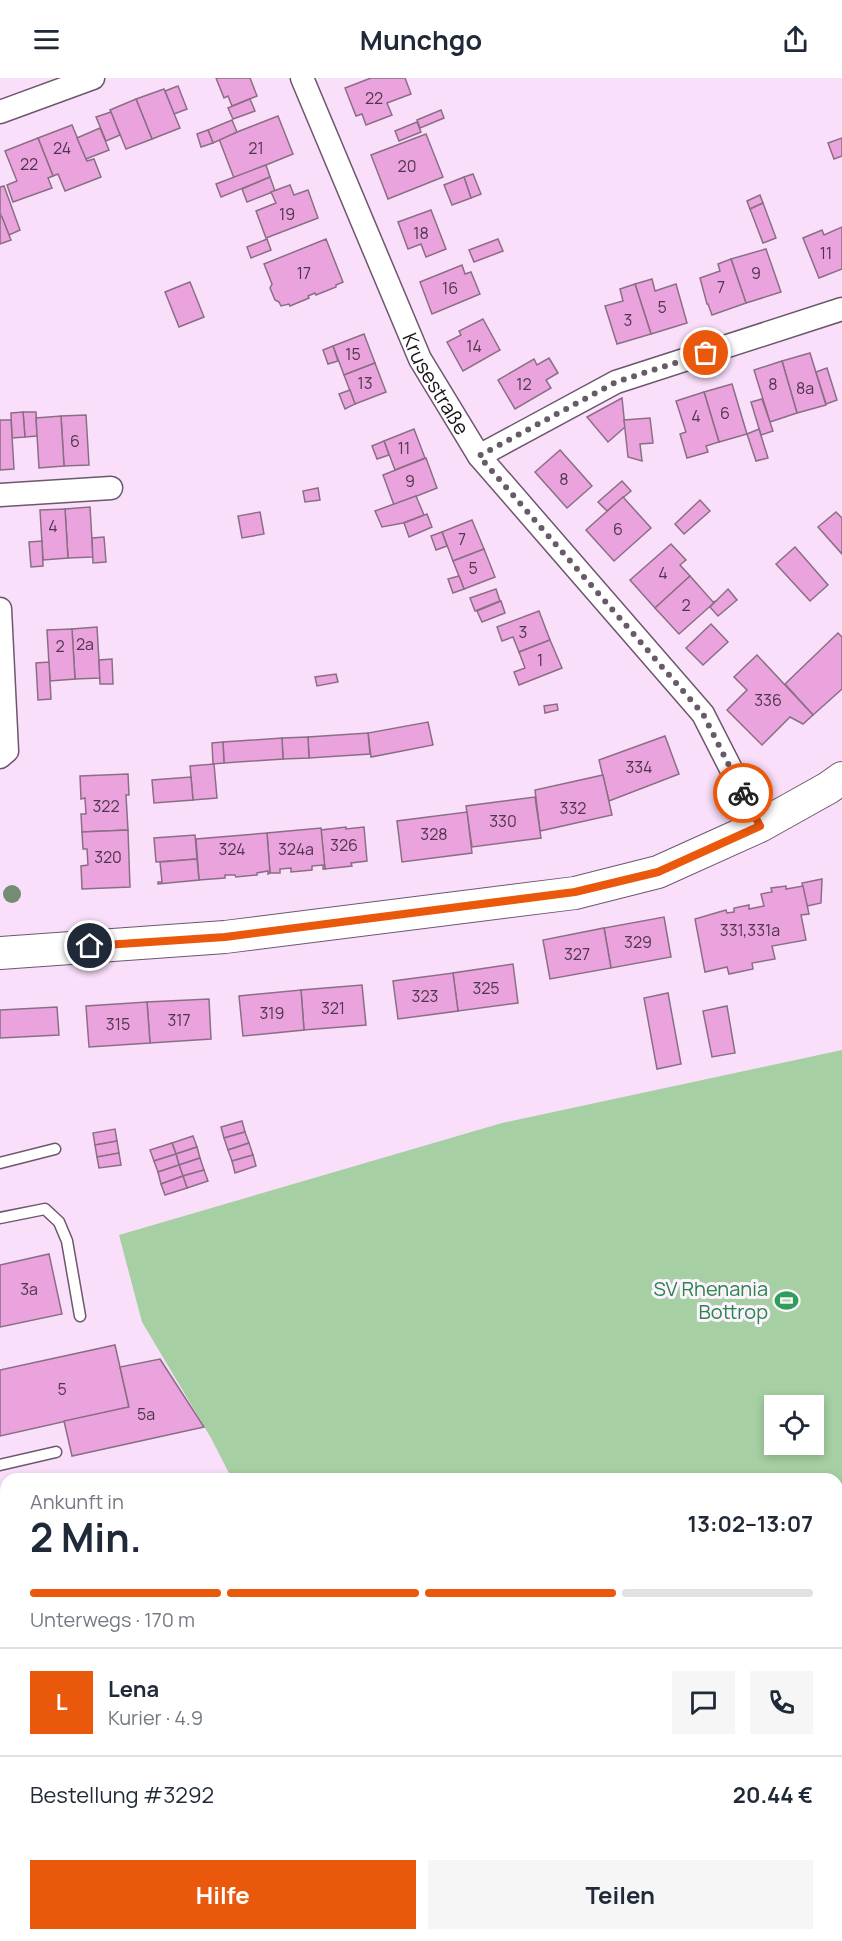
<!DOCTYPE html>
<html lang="de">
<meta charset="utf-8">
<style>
:root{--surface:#fff;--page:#f6f6f7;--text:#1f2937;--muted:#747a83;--line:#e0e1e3;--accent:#ea580c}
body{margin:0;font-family:Manrope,sans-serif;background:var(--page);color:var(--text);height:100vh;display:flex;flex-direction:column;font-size:22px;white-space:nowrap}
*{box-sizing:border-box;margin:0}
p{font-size:20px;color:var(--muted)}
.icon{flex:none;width:33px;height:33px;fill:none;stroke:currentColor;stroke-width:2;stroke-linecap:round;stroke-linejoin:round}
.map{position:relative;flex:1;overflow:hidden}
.panel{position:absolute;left:0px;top:1395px;width:843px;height:468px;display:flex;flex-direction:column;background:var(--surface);border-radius:18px 18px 0 0;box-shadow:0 3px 9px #0003}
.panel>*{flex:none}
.buttons{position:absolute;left:764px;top:1317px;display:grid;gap:12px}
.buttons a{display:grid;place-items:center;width:60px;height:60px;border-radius:0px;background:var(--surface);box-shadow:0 3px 9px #0003;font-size:30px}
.pin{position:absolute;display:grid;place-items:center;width:51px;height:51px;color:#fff;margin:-26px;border:3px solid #fff;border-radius:50%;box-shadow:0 2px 6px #0007}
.courier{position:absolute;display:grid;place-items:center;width:60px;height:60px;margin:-30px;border:4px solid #ea580c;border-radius:50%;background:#fff;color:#222;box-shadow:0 2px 8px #0007}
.head em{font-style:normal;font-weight:700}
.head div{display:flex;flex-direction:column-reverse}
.head{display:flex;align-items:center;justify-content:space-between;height:102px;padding:0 30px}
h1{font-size:39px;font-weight:700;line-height:45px}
.bar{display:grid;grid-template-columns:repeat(4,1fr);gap:9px 6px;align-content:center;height:72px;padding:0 30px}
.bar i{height:8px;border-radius:4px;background:var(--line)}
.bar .selected{background:var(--accent)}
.bar p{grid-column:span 4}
.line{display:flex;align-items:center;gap:15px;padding:0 30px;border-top:2px solid var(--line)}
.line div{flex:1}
.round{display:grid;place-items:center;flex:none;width:63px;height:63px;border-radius:0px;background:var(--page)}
.cta{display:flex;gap:12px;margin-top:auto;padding:12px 30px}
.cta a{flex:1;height:69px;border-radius:0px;background:var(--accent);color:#fff;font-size:24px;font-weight:700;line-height:69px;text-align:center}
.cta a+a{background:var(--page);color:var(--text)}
header{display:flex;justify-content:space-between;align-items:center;height:78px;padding:0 30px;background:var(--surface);font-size:27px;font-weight:700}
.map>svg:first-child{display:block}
.industrial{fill:#f2d8d9}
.green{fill:#a6cfa3;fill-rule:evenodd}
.building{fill:#eba3de;stroke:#8a6f84;stroke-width:1.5}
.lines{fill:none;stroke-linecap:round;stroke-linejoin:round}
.service-casing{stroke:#6d576d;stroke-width:13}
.minor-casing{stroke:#6d576d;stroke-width:25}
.secondary-casing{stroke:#6d576d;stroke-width:34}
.service{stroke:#fff;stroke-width:10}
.minor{stroke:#fff;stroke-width:22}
.secondary{stroke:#fff;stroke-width:32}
.tree{fill:#738d75}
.done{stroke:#695a69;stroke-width:6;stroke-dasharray:0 10.8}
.route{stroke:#ea580c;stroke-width:8}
.labels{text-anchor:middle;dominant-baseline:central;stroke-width:6;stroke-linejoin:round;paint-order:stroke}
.number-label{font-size:16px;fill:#4f364c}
.street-label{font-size:20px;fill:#1b121b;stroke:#fdf2fd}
.leisure-label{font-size:20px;fill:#27864d;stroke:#fdf2fd;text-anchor:end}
</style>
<header><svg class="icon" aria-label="menu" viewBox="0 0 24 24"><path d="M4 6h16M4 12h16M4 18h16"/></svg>Munchgo<svg class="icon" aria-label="share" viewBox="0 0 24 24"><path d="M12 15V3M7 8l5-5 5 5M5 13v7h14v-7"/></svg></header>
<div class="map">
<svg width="842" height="1863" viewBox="0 0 842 1863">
<rect width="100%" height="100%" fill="#f9dffa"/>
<path class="industrial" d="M6,1645V1857H604L606,1863H0V1646Z"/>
<g class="green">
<path d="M842,972V1837L837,1841V1401H232L211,1360L142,1244L119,1157L502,1045ZM774,1328H813V1366H774Z"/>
<path d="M604,1857H819L813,1863H606Z"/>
</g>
<g class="building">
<path d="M216,0H250L257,18L232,28L228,18L224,20Z"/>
<path d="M371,0H405L411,16L387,25L392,37L366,47L362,36L356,38L345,10Z"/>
<path d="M178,8L187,31L174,36L165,13Z"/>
<path d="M164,11L180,50L152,61L136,21Z"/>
<path d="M136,21L152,61L126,71L110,32Z"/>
<path d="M250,21L255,33L233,41L228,30Z"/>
<path d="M441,32L444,40L420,50L417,42Z"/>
<path d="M111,34L120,57L106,63L96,39Z"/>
<path d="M278,38L293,76L234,100L219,61Z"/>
<path d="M232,42L237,54L213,65L208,52Z"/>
<path d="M417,44L421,54L399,63L395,53Z"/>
<path d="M72,47L87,83L94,81L101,99L65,113L58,96L53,98L38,60Z"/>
<path d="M100,50L109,72L86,81L77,60Z"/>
<path d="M208,52L213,65L201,69L197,56Z"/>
<path d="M426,56L443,99L388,121L371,77Z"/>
<path d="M38,60L53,98L48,100L52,110L13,124L7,107L17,103L5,73Z"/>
<path d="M842,60V78L834,81L828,65Z"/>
<path d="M266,87L270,99L221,119L216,106Z"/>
<path d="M473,96L481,116L471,120L464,99Z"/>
<path d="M270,99L275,113L247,124L242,111Z"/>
<path d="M464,99L471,120L452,127L444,107Z"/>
<path d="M290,107L294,117L308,112L318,140L266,160L256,133L276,125L271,114Z"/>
<path d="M4,108L20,152L9,157L0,135V109Z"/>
<path d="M760,117L763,125L750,131L747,123Z"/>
<path d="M763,125L776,160L763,165L750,131Z"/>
<path d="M431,132L446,171L426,179L421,166L408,171L398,144Z"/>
<path d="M0,139H2L11,162L0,166Z"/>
<path d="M842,149V191L819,200L803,160L822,152L824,157Z"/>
<path d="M267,161L271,172L251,180L247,169Z"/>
<path d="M326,161L343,204L336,207V209L316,217L315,215L308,218L309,220L290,228L289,226L281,228L279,224L275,222L270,210L272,206L264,186Z"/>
<path d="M498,161L503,173L474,184L469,172Z"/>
<path d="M766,171L781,214L746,225L731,181Z"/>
<path d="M731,181L746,225L712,237L708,226H707L700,200L720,193L718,186Z"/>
<path d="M462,187L465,196L471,194L480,216L432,236L420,204Z"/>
<path d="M652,201L655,213L676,206L687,245L651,256L635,206Z"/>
<path d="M190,204L204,239L179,249L165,214Z"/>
<path d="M635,206L651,256L617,266L605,228L623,223L620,211Z"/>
<path d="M483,241L500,272L463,293L447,264L461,257L459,253Z"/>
<path d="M364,256L375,285L344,297L333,268Z"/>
<path d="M333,268L338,283L328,286L323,272Z"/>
<path d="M810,275L826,327L797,335L782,283Z"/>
<path d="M549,280L558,295L546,302L551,310L515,331L498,302L534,281L537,287Z"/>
<path d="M782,283L797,335L770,344L754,292Z"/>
<path d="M375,285L386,314L355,326L344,297Z"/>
<path d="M827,290L837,322L826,326L816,294Z"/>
<path d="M732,306L747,356L719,364L704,314Z"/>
<path d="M350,312L355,326L345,331L339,316Z"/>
<path d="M704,314L719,364L706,368L708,374L687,380L680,356L686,354L676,323Z"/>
<path d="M622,320L625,349L608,364L587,339Z"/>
<path d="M762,321L773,353L761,357L751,324Z"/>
<path d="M23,334H36L37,358L25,359Z"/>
<path d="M23,334L25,359L12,360L11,335Z"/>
<path d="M86,337L89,387L64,388L61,338Z"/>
<path d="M61,338L64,388L39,390L36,340Z"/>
<path d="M650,340L653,365L640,366L642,383L628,379L624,342Z"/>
<path d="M0,342H11L14,391L0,392Z"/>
<path d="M414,351L425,380L395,392L384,363Z"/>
<path d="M759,351L768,380L756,383L747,356Z"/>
<path d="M384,363L389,377L377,381L372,368Z"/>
<path d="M560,372L592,408L567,430L535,394Z"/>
<path d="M426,380L437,410L394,427L383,397Z"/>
<path d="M622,403L631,413L607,433L598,424Z"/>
<path d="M318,410L320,422L305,424L303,413Z"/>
<path d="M416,418L424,437L403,445L382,449L375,433Z"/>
<path d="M623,419L651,450L614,483L586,452Z"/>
<path d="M700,422L710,433L684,456L675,446Z"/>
<path d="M90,429L93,479L68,480L65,431Z"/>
<path d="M65,431L68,480L43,482L40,432Z"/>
<path d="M260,434L264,456L242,460L238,438Z"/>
<path d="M836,434L842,440V476L818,449Z"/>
<path d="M427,436L432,449L409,459L404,445Z"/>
<path d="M472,442L484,471L453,483L442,454Z"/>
<path d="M442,454L447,468L436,472L431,458Z"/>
<path d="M104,459L106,484L93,485L92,460Z"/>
<path d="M42,463L43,488L31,489L29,464Z"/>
<path d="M671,466L686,482L680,487L690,498L655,530L630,502Z"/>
<path d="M795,469L828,507L810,523L776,486Z"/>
<path d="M484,471L495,499L464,511L453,483Z"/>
<path d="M459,498L464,511L453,515L448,501Z"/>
<path d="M690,498L713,524L716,523L679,556L655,530Z"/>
<path d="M496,511L500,523L475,533L470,520Z"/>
<path d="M728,511L737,522L718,538L710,529Z"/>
<path d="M501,523L505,535L482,544L477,533Z"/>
<path d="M539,533L550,562L519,574L513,559L502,563L497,549Z"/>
<path d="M711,546L728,564L703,587L686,570Z"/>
<path d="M97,549L100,600L75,601L72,551Z"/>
<path d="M72,551L75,601L50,603L47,552Z"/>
<path d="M838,555L842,559V611L813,637L785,606Z"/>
<path d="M550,562L562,590L519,607L514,594L525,590L519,574Z"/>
<path d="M757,577L813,637L803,646L790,639L762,667L727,632L747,612L734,599Z"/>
<path d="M112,581L113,606H100L99,582Z"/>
<path d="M49,584L51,621L38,622L36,585Z"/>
<path d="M336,596L338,604L317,608L315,599Z"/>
<path d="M557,626L558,632L545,635L544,628Z"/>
<path d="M428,644L433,667L371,679L368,655Z"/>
<path d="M368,655L370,676L309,680L308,659Z"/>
<path d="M665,658L679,696L609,723L599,682Z"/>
<path d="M308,659L309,680L283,681L282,660Z"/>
<path d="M282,660L283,681L224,685L223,664Z"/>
<path d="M223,664L224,685L213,686L212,665Z"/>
<path d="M214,686L217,720L193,722L190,688Z"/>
<path d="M128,696L129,717H126L128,752L82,754L81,736H86L85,720L81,721L80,698Z"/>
<path d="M603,697L612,737L540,753L535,712Z"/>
<path d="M191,699L193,722L154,725L152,702Z"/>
<path d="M535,719L541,760L472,769L466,728Z"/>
<path d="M467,734L472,775L402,784L397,743Z"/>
<path d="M346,749V751L364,749L367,783L351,785L352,788L325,791L321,752Z"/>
<path d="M321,750L325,791H323V787L312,788V792L291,794V790L280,791V795H270L267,755Z"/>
<path d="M128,752L130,809L82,811L81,788L88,787L87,771H83L82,754Z"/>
<path d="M267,755L270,795L268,796V793L257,795V797L236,799L235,797H225V800L199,802L196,761Z"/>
<path d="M195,757L197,781L156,784L154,760Z"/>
<path d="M197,781L199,802L158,806V804H162L160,784Z"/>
<path d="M822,801L821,825L807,828L802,805Z"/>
<path d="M786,808V811L803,808L809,836L801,837L806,862L772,868L775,881L752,885L753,891L729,896L727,889L705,894L695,841L726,832L727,835L734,834V830L749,827V831L764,828L761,816L772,814L771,810Z"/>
<path d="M664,839L671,879L611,890L604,850Z"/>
<path d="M604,850L611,890L550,901L543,862Z"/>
<path d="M513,886L518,925L458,933L453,895Z"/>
<path d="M453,895L458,933L398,941L393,903Z"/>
<path d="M362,907L366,947L304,952L301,912Z"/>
<path d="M301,912L304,952L243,958L239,918Z"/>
<path d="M668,915L681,986L657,991L644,920Z"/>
<path d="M209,921L211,961L150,965L147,924Z"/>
<path d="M147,924L150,965L89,969L86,928Z"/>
<path d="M727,928L735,975L712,979L703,933Z"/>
<path d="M57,929L59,957L0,960V932Z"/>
<path d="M242,1043L245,1054L224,1060L221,1049Z"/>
<path d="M115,1051L117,1063L95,1067L93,1055Z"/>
<path d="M245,1054L249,1065L228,1072L224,1060Z"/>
<path d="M193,1058L197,1069L176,1076L172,1065Z"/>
<path d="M117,1063L119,1075L97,1079L95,1067Z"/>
<path d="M172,1065L176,1076L154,1083L150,1072Z"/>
<path d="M249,1065L253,1077L232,1083L228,1072Z"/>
<path d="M197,1069L200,1080L179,1087L176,1076Z"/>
<path d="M119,1075L121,1087L99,1090L97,1079Z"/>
<path d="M176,1076L179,1087L158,1094L154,1083Z"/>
<path d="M253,1077L256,1088L235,1095L232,1083Z"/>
<path d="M200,1080L204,1092L183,1098L179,1087Z"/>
<path d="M179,1087L183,1098L161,1106L158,1094Z"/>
<path d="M204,1092L208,1103L187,1110L183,1098Z"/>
<path d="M183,1098L187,1110L165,1117L161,1106Z"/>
<path d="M49,1176L62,1236L0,1249V1187Z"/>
<path d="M115,1267L129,1329L0,1358V1292Z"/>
<path d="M160,1281L204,1349L72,1378L64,1343L129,1329L120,1289Z"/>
<path d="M6,1653V1720L0,1721V1654Z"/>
<path d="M408,1857H530L503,1863H410Z"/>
</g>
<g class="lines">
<defs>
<g id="service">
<path d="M0,1085L55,1071"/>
<path d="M0,1140L45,1131L59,1144L67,1163L80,1238"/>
<path d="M0,1387L56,1374"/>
</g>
<g id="minor">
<path id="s1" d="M302,0L420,281L479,378L703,636L760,748"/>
<path d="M0,34L93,0"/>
<path d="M479,378L616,304L842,231"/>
<path d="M0,417L111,410"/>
<path d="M0,531L7,673L0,679"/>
<path d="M0,1634L6,1632"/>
</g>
<path id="secondary" d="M0,875L225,859L575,815L658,794L760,748L828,710L842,700"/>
</defs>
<use href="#service" class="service-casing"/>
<use href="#minor" class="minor-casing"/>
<use href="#secondary" class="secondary-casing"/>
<use href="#service" class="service"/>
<use href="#minor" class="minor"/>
<use href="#secondary" class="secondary"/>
</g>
<circle class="tree" cx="12" cy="816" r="9"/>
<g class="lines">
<path class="done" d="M706,275L616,304L479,378L703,636L743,715"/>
<path class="route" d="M90,868L225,859L575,814L658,794L760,748L743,715"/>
</g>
<defs>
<symbol id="stadium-bare" viewBox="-9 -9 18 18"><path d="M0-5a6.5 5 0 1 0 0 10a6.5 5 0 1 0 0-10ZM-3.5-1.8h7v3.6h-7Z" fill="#2e9e5b" stroke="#fdf2fd" stroke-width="2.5" paint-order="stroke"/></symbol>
</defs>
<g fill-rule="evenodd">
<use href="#stadium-bare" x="770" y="1206" width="33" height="33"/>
</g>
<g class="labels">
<g class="number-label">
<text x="374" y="20">22</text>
<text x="62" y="70">24</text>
<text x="256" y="70">21</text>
<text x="29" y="86">22</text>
<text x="407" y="88">20</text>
<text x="287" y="136">19</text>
<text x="421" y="155">18</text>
<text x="826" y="175">11</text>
<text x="304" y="195">17</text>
<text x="756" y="195">9</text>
<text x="721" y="209">7</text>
<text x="450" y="210">16</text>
<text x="662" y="229">5</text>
<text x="628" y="242">3</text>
<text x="474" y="268">14</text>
<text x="353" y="276">15</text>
<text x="365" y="305">13</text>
<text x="524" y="306">12</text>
<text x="773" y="306">8</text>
<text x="805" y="310">8a</text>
<text x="725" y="335">6</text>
<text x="696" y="338">4</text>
<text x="75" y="363">6</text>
<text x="404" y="370">11</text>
<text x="564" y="401">8</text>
<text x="410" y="403">9</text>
<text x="53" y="448">4</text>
<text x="618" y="451">6</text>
<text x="462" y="461">7</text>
<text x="473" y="490">5</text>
<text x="663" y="495">4</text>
<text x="686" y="527">2</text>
<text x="523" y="554">3</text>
<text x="85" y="566">2a</text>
<text x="60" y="568">2</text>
<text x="540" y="582">1</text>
<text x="768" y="622">336</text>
<text x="639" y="689">334</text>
<text x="106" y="728">322</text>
<text x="573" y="730">332</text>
<text x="503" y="743">330</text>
<text x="434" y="756">328</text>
<text x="344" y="767">326</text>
<text x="232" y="771">324</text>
<text x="296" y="771">324a</text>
<text x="108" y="779">320</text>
<text x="750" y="852">331,331a</text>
<text x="638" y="864">329</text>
<text x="577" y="876">327</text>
<text x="486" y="910">325</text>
<text x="425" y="918">323</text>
<text x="333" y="930">321</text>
<text x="272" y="935">319</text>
<text x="179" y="942">317</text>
<text x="118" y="946">315</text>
<text x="29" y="1211">3a</text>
<text x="62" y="1311">5</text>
<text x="146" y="1336">5a</text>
</g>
<g class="street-label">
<text stroke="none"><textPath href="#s1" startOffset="334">Krusestraße</textPath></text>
</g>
<g class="leisure-label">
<text x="768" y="1210">SV Rhenania<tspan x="768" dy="23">Bottrop</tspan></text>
</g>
</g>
</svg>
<div class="buttons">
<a><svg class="icon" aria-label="locate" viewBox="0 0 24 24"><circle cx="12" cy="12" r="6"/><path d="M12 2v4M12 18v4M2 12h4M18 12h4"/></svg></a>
</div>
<div class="pin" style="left:706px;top:275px;background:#ea580c"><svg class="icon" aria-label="bag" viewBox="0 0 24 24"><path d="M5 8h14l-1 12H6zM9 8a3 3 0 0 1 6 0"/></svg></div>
<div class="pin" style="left:90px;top:868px;background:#1f2937"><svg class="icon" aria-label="home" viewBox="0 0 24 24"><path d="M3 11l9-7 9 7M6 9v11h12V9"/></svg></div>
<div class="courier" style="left:743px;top:715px"><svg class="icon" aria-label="bike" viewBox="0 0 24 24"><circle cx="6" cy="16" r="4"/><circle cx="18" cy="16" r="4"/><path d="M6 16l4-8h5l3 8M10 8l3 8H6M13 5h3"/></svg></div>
<section class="panel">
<div class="head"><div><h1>2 Min.</h1><p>Ankunft in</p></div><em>13:02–13:07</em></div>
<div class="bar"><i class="selected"></i><i class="selected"></i><i class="selected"></i><i></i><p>Unterwegs · 170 m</p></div>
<div class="line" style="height:108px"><b class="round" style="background:var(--accent);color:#fff">L</b><div><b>Lena</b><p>Kurier · 4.9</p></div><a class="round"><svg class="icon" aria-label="chat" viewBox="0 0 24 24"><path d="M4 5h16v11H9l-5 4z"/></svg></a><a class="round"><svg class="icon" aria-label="phone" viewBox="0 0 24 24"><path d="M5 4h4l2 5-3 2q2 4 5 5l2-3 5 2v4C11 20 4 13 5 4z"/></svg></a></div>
<div class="line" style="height:78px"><div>Bestellung #3292</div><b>20.44 €</b></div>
<div class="cta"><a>Hilfe</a><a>Teilen</a></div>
</section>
</div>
